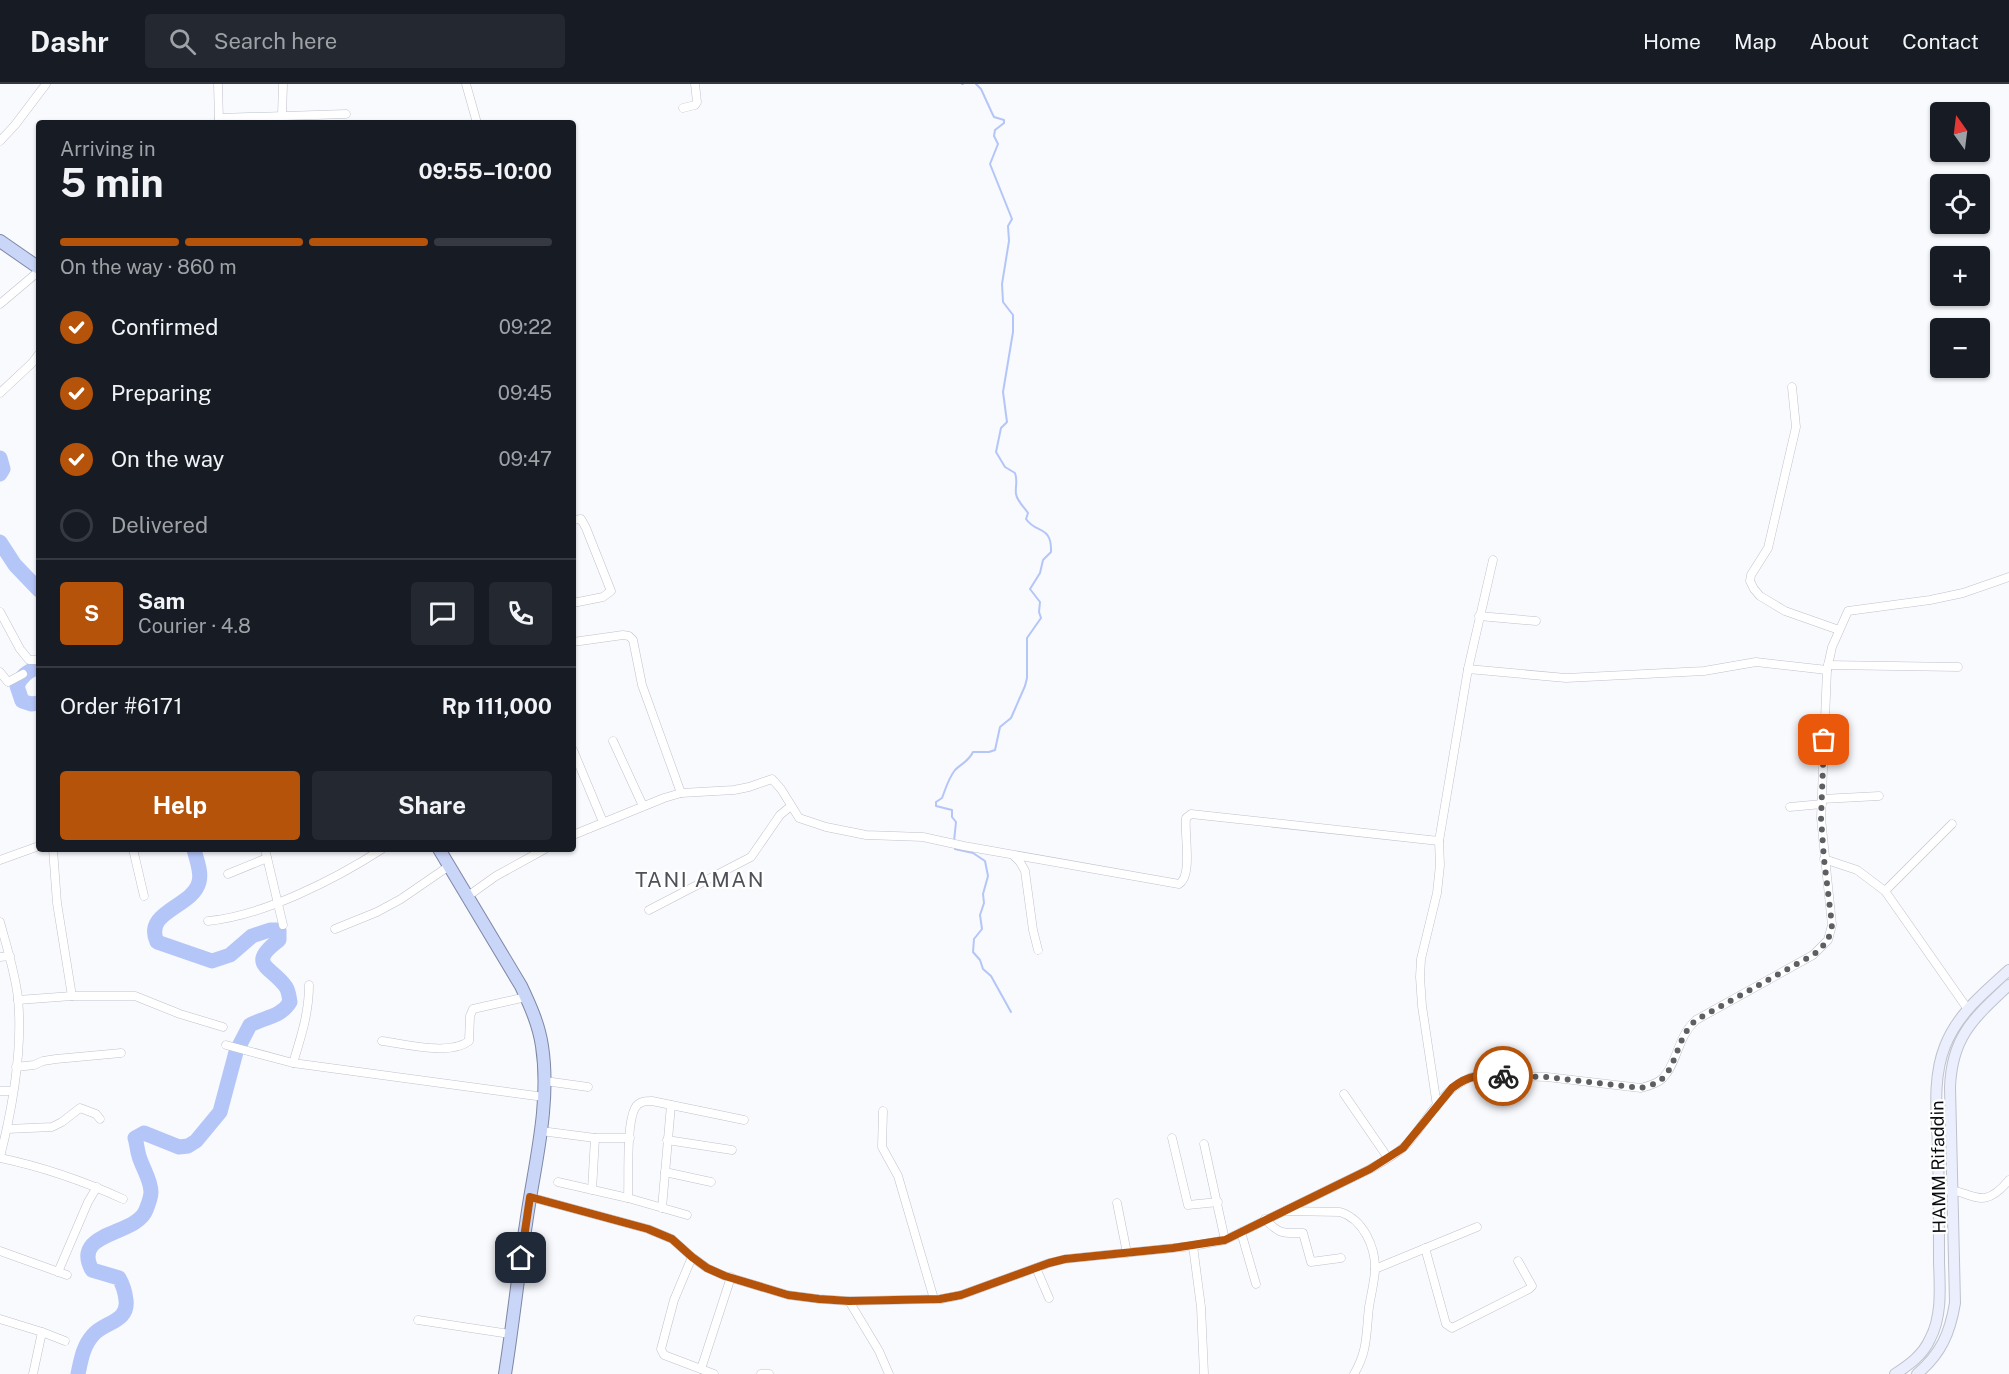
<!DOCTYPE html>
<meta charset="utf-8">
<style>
:root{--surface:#171b24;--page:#242831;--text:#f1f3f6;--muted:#9ea1a6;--line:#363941;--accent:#b45309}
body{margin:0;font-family:"Public Sans",sans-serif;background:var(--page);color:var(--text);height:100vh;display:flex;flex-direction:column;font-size:22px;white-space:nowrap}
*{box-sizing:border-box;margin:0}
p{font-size:20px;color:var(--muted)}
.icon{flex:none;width:33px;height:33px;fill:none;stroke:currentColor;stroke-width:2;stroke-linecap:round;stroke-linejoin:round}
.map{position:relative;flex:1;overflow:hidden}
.sheet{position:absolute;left:36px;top:36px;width:540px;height:732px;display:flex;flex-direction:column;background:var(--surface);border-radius:6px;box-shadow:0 2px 4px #0004}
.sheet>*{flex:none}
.needle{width:39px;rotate:346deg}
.fabs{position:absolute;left:1930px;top:18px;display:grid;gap:12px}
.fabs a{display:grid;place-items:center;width:60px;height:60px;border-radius:6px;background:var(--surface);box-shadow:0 2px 4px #0004;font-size:30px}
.pin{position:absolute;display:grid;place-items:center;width:51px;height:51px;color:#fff;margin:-26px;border-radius:12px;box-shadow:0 3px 9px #0006}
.courier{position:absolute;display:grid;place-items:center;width:60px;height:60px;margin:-30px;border:4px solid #b45309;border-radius:50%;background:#fff;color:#222;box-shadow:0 2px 8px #0007}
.headline em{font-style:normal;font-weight:700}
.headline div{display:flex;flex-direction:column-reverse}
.headline{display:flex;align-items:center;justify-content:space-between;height:102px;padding:0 24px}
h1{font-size:39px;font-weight:700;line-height:45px}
.bar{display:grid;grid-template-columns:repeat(4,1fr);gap:9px 6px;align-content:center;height:72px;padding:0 24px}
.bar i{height:8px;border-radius:4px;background:var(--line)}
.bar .on{background:var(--accent)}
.bar p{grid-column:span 4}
.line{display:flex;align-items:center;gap:15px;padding:0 24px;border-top:2px solid var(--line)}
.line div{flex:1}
.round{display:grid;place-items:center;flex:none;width:63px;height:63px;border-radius:6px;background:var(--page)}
ol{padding:0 24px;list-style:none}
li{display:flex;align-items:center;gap:18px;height:66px}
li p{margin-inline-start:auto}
li .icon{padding:6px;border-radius:50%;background:var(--accent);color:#fff;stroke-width:4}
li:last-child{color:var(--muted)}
li i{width:33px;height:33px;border:3px solid var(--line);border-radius:50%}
.action{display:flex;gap:12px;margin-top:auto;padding:12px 24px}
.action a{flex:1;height:69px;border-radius:6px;background:var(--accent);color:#fff;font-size:24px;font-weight:700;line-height:69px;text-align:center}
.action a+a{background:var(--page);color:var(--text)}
header{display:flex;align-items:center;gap:36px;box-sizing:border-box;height:84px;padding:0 30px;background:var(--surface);border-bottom:2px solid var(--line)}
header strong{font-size:28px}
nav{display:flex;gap:33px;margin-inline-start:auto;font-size:21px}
.search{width:420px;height:54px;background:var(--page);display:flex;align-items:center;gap:15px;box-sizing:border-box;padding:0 21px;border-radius:6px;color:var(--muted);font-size:22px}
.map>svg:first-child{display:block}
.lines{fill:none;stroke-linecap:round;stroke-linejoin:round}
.stream{stroke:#b4c5f8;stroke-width:2}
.river{stroke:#b4c5f8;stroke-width:15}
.minor-casing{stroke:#bfc2cc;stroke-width:9}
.secondary-casing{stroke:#bfc2cc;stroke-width:12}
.trunk-casing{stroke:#7e88a5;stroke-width:14}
.minor{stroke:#fff;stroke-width:8}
.secondary{stroke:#ebeffd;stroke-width:10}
.trunk{stroke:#cad6f8;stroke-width:12}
.done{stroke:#5e5f62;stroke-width:6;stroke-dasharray:0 10.8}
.route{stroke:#b45309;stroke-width:8}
.labels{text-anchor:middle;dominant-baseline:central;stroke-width:4.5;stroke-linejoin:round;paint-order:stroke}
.street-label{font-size:18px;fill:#0a0b0e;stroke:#fff}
.quarter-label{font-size:21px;letter-spacing:1.5px;fill:#4f5159;stroke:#fff}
</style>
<header>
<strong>Dashr</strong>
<div class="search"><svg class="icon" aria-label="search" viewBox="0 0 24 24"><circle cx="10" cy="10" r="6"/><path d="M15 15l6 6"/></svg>Search here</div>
<nav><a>Home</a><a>Map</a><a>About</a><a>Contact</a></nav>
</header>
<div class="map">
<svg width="2009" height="1290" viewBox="0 0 2009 1290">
<rect width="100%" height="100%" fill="#f9fafe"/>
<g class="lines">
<g class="stream">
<path d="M962,0H963"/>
<path d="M954,757L956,738L952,733V726L936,722V718L942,714C946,704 948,695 955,686C961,680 969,677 973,668H989L995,666L1000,643L1011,634L1025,602L1027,594V554L1041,534L1039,528L1040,518L1030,505L1040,489L1043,476L1051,468C1052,441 1036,450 1026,435L1028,429C1024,423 1017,417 1016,410C1015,403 1018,397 1015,389L1005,383L996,368L1001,344L1007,338L1003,308L1013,248V231L1003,218L1002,200L1009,157L1008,142L1012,135L990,80L998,60L994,52L995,46L1004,39V36L994,33L992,29L981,5L976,0"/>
<path d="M955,763V765L973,769L985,777L988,792L983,810L984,819L980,831L982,845L974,855L973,868L980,876L983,885L991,892L1011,928"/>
</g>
<g class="river">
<path d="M0,374L3,385L0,390"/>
<path d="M0,458L15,481L39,506"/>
<path d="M39,583C28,587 22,591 17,602L22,617L31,620L39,619"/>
<path d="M78,1290C81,1276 83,1262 93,1251C104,1238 129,1238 126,1216C125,1207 123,1201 119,1194L92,1186C71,1147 136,1152 146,1126C148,1121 151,1113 151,1108C151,1096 142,1083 139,1072C137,1066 137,1060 135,1054L144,1049L179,1063L188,1062L196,1057L220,1028L236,968L250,941C265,933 281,933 290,918C289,913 289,908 286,903C271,882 246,881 279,856V846H270L252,852L230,871L212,877L157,858C143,827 193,823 199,798C202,788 196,775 194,765"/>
</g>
<defs>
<g id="minor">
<path d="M218,0L219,37"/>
<path d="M466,0L477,39"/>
<path d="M683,24L695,21L697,18L695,0"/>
<path d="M282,32L283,0"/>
<path d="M219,34L346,30"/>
<path d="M0,57L15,41L46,0"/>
<path d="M0,220L39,187"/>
<path d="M1792,303L1796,343L1768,464L1751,491L1750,497L1754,505L1760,512L1785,527L1839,546"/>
<path d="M0,309L32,279L39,270"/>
<path d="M573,436L581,435L586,444L611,507L603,513L573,519"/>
<path d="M0,528L20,565L29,576H39"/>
<path d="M1479,532L1536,537"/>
<path d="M573,558L623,551L629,552L633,556L642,601L681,709"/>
<path d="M1828,581L1958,583"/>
<path d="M1468,585L1493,476"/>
<path d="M0,588L8,598L23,590"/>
<path d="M613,657L643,722"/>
<path d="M573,666L603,738"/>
<path d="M1822,715L1879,712"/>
<path d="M1790,723L1822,720"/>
<path d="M573,751L664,714L681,709L734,706L749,703L772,695L781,705L799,734L826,743L866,751L923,753L964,762L1179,800C1193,792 1184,750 1186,734L1191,730L1439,757"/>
<path d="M53,765L57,819L72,912"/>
<path d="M133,765L144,812"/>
<path d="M265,765L283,841"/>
<path d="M1013,771L1020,778L1025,787L1033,846L1038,866"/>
<path d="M1824,775L1857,786L1885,807L1967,924"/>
<path d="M0,776L39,762"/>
<path d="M228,790L267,774"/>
<path d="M1885,807L1952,740"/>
<path d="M468,812L496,792L545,765"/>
<path d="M649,826L751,773L780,731L791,722"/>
<path d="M208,837C263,832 336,795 382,765"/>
<path d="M0,838C7,864 15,888 18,914C23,967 13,1022 0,1073"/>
<path d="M335,845L377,828L401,815L449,782"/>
<path d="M0,873L10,872"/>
<path d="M18,916L72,912H135L180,930L223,943"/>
<path d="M382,957C405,960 450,972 469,957L470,932L473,925L526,913"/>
<path d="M226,961L293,979L544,1013"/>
<path d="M293,979C301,953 309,929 309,901"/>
<path d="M16,983L34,981L43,977L56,975L121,969"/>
<path d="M545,997L588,1003"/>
<path d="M0,1007H13"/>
<path d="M1344,1010L1388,1074"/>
<path d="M1437,1022L1422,922L1420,893L1421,875L1437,809L1440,781L1439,757L1468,585L1566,594L1704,587L1756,578L1827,586"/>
<path d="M883,1027L882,1063L898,1092L934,1215"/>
<path d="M7,1045L52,1043L62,1038L80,1024L96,1030L100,1035"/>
<path d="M541,1047L595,1054H630"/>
<path d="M1172,1054L1188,1121L1218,1118"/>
<path d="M667,1056L732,1066"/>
<path d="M1204,1060L1225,1156"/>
<path d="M0,1074C43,1083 83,1097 123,1115"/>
<path d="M665,1088L711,1098"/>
<path d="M558,1098L628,1114L687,1131"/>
<path d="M1939,1105C1972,1104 1980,1131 2009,1096"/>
<path d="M592,1106L595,1054"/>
<path d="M530,1113L648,1145L672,1155L692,1173L707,1184L725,1192L788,1211L819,1215L849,1217L941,1215L961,1211L1049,1179L1065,1175L1193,1162L1225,1156L1370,1085C1382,1078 1396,1071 1406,1061C1428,1037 1445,997 1480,991L1547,993L1641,1004C1648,1002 1657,1000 1663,994C1678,978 1677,953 1696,936L1813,871L1828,856L1832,841L1821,734L1827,586L1832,563L1848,527L1930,516L1963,509L2009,493"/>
<path d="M628,1114C629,1092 626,1041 635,1024C639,1017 646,1017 652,1017L744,1036"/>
<path d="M1117,1119L1127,1169"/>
<path d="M662,1124L671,1021"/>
<path d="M1285,1127L1340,1128C1363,1135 1376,1163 1375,1187C1374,1199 1371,1211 1369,1223C1366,1249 1368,1267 1354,1290"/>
<path d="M1265,1135C1280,1151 1283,1149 1303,1149L1311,1178L1341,1174"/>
<path d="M1241,1148L1256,1200"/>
<path d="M1193,1162L1201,1223L1204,1290"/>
<path d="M1425,1164L1446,1240L1452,1244L1529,1205L1532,1202L1518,1177"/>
<path d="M0,1167L67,1191"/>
<path d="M692,1173L674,1216L661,1265L664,1271L714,1290"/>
<path d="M1036,1184L1049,1214"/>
<path d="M1375,1185L1477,1143"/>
<path d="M58,1188L88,1118L97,1103"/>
<path d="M849,1217L879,1267L889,1290"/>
<path d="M0,1235L42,1248L33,1290"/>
<path d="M418,1236L510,1250"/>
<path d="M42,1248L65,1257"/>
<path d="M701,1285L731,1193"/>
<path d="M761,1290H769"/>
</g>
<g id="secondary">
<path d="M1895,1290C1909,1281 1923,1271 1930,1255C1942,1233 1940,1204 1939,1179C1939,1141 1939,1103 1938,1065C1937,1031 1932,995 1945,962C1958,929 1984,909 2009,886"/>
<path d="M1917,1290C1941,1270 1950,1249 1955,1219L1950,1003C1952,952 1974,934 2009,901"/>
</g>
<g id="trunk">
<path d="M0,157L39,184"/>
<path d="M439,765L521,902C530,921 539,941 542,962C551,1021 534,1082 526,1140C518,1190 513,1240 505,1290"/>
</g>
</defs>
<use href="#minor" class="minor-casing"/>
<use href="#secondary" class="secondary-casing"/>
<use href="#trunk" class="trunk-casing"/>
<use href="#minor" class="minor"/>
<use href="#secondary" class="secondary"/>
<use href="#trunk" class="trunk"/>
</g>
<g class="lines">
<path class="done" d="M1503,992L1547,993L1641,1004C1648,1002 1657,1000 1663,994C1678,978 1677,953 1696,936L1813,871C1824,862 1830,856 1832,841L1824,775L1821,734L1824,656"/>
<path class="route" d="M521,1174L530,1113L648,1145L672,1155L692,1173L707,1184L725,1192L788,1211L819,1215L849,1217L940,1215L961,1211L1049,1179L1065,1175L1173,1164L1225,1156L1370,1085L1403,1064L1452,1004C1470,990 1480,991 1503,992"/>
</g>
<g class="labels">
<g class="street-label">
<text transform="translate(1938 1083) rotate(-91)">HAMM Rifaddin</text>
</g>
<g class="quarter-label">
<text x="700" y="795">TANI AMAN</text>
</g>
</g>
</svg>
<div class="fabs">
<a><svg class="needle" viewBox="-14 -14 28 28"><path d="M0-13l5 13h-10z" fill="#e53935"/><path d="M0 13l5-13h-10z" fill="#9ea1a6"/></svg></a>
<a><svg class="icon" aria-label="locate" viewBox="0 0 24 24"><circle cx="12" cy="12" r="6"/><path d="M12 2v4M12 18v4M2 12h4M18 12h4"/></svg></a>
<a>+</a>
<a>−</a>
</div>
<div class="pin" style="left:1824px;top:656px;background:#ea580c"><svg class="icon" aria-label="bag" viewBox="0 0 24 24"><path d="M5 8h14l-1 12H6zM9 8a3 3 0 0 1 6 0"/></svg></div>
<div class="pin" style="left:521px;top:1174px;background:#1f2937"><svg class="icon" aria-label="home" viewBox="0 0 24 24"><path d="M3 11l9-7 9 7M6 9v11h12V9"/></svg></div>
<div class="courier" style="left:1503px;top:992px"><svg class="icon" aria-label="bike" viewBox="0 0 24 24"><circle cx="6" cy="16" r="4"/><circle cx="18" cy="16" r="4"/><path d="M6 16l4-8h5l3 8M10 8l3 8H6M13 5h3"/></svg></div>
<section class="sheet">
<div class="headline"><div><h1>5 min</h1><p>Arriving in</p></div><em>09:55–10:00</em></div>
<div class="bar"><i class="on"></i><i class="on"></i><i class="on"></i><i></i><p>On the way · 860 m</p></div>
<ol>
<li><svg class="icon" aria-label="check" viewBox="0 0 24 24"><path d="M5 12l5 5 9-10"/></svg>Confirmed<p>09:22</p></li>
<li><svg class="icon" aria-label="check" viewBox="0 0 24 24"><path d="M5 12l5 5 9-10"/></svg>Preparing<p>09:45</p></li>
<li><svg class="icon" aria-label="check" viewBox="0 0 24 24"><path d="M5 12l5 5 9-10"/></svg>On the way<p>09:47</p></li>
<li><i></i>Delivered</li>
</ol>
<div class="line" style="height:108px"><b class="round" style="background:var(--accent);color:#fff">S</b><div><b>Sam</b><p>Courier · 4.8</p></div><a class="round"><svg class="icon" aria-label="chat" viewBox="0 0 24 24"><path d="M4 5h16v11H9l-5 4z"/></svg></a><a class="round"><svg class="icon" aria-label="phone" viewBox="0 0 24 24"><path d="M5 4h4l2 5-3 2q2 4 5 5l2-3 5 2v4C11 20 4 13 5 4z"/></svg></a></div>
<div class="line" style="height:78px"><div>Order #6171</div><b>Rp 111,000</b></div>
<div class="action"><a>Help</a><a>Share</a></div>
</section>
</div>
